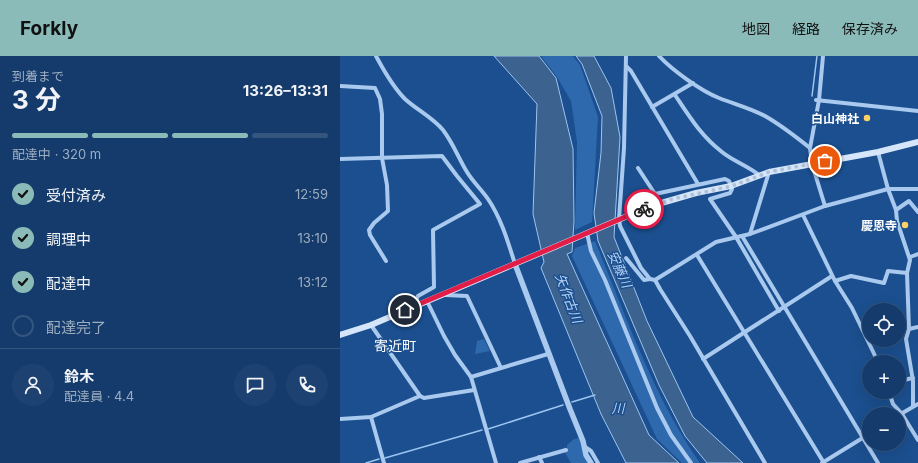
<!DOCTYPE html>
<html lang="ja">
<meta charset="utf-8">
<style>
:root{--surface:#143b6b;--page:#1d4271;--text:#f1f3f6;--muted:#9dadc1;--line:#33557e;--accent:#8bbbb9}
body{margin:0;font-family:Inter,"Noto Sans JP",sans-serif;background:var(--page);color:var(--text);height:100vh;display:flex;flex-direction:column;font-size:15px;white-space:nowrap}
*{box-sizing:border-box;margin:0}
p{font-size:13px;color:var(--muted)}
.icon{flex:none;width:22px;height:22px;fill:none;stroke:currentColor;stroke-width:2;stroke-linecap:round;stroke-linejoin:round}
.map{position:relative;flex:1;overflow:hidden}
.panel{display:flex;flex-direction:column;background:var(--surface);width:340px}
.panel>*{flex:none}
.buttons{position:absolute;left:522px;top:247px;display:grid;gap:8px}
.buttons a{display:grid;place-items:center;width:44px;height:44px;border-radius:50%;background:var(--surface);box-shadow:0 4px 16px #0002,0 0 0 1px var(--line);font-size:20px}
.pin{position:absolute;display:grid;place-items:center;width:34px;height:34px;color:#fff;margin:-17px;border:2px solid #fff;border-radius:50%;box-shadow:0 1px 4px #0007}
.courier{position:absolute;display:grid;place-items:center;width:40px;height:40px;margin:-20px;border:3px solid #e11d48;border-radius:50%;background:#fff;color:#222;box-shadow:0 1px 5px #0007}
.head em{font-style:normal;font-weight:700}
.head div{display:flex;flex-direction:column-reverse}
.head{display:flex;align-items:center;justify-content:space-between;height:68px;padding:0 12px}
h1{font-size:26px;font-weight:700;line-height:30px}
.bar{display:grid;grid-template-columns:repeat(4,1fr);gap:6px 4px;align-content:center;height:48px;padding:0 12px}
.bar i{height:5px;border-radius:3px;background:var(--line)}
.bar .current{background:var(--accent)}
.bar p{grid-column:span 4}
.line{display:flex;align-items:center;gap:10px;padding:0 12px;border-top:1px solid var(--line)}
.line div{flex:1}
.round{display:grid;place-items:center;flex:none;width:42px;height:42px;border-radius:21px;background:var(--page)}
ol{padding:0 12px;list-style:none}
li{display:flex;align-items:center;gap:12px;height:44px}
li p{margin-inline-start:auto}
li .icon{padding:4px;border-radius:50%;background:var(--accent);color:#111;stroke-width:4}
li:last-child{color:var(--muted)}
li i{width:22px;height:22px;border:2px solid var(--line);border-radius:50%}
header{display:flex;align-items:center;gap:24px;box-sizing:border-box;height:56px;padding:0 20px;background:var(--accent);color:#111}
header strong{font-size:19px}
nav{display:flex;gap:22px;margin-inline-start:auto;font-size:14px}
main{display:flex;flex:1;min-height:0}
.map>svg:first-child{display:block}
.green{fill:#2e69ad}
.water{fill:#3c6290;stroke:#9cc4f0}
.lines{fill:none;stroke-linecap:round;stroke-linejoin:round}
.stream{stroke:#9cc4f0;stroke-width:1.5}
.minor{stroke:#a9c9ee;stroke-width:4}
.tertiary{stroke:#a9c9ee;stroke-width:5.5}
.secondary{stroke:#d6e6fa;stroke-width:6}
.done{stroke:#afc1d8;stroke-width:4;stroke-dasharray:0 7.2}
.route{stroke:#e11d48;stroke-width:5}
.poi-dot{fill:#ffd166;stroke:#1b4f8f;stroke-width:1.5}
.labels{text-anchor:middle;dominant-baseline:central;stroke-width:3;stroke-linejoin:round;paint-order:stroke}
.poi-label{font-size:12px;font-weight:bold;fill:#fff;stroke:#1b4f8f;text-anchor:end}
.water-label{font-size:13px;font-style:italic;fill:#b5d3f5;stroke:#1b4f8f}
.quarter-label{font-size:14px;fill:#fff;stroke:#1b4f8f}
</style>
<header>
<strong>Forkly</strong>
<nav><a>地図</a><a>経路</a><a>保存済み</a></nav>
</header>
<main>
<section class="panel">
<div class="head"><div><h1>3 分</h1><p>到着まで</p></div><em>13:26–13:31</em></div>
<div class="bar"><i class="current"></i><i class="current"></i><i class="current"></i><i></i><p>配達中 · 320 m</p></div>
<ol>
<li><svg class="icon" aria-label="check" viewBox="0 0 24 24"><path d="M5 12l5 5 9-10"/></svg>受付済み<p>12:59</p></li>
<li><svg class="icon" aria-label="check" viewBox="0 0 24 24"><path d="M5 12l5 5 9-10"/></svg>調理中<p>13:10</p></li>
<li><svg class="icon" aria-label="check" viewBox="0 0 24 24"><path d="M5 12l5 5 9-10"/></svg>配達中<p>13:12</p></li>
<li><i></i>配達完了</li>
</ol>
<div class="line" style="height:72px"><a class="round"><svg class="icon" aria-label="person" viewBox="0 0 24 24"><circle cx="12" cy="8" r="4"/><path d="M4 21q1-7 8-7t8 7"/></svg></a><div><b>鈴木</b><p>配達員 · 4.4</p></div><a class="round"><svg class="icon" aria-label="chat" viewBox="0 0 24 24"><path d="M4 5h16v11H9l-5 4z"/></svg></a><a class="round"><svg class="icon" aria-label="phone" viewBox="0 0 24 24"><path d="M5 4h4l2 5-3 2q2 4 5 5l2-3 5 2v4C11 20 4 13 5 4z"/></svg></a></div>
</section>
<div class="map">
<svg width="578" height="407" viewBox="0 0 578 407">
<rect width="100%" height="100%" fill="#1b4f8f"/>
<g class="green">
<path d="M201,0H233L240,9L258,61L252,166L235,174L237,86L231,45L217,21Z"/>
<path d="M255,185C286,260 313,340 360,407H342L317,383L232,200L235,192Z"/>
<path d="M144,283L150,295L135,298L137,285Z"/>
<path d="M239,382L250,407H231L223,393L225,391L227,393V389L234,383Z"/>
</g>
<g class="water">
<path d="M154,0H199L216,22L233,93L234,165L232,196L227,198L309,379L339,407H286L261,358L201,212L204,206L193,158L197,48Z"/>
<path d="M236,0H254L271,32L280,81L274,181L307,265L353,361L403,407H367L345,380L319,329L258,185L254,157L261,97L262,60L242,8Z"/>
</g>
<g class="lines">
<g class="stream">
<path d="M472,40L477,0"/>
<path d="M232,346L255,339"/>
<path d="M148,373L223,349"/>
<path d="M45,402L142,374"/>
<path d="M26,407L39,403"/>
</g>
<g class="minor">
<path d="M36,0C44,15 53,31 65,43C77,54 92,61 103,74C113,87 119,103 127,116C133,126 142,134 148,143C161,162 168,186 175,208"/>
<path d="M286,0L284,92L279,163L280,170L301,212L310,223L315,224L376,186L410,178L485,150L548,133H578"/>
<path d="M319,0C332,14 361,35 379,42C394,48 410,52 425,60C441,69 455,80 470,92"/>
<path d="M483,0L479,44L470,92L472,108L485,150"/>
<path d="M286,10L291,15L358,128"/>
<path d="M0,30L35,32L40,43L42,58V102L47,129L48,155L34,167L29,174L30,179L46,205"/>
<path d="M335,39C349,60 361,80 382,96C393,105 408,110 419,119"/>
<path d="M476,44L578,55"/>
<path d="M312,51L353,27"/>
<path d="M538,96L548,133L556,154L557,165L570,204L567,217L569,273L566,283L573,325V350"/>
<path d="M0,103L102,100L117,120L140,148L93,174L94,231L78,240L77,242V250"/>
<path d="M298,112L315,138L385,123L389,125L392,133L390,137L370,143L396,181L439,255"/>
<path d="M556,154L569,145L578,156"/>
<path d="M463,159L495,225L511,220L544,227L548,215L567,217"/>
<path d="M247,177L251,195L265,224L317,352L331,379L351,407"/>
<path d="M410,178L429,116"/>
<path d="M402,180L538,407"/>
<path d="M357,199L484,407"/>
<path d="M570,201L578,198"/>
<path d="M286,202L304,224L310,223"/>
<path d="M315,224L320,233L350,280L425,407"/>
<path d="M495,225L512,252L538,306"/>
<path d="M105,239L127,240L161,312"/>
<path d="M87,245L104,280L115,299L131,321L156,407"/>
<path d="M31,269L80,340"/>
<path d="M569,273L578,271"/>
<path d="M363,303L492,220"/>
<path d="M131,321L208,298"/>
<path d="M559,325L573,322"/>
<path d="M549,336L553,348L562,358L578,384"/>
<path d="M559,359L578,348"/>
<path d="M31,361L44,407"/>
<path d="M0,363L31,361L80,340L84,342L134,334"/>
<path d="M245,391L251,395L258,407"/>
<path d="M199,401L202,407"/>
<path d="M180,407L226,394"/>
<path d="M482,407L529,378"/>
</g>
<path class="tertiary" d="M175,208L230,353L243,385L246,399L251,407"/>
<path class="secondary" d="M0,279L31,269L311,150L356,137L391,130L429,116L538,96L578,86"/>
</g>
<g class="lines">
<path class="done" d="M304,153L333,143L392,130L429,116L485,105"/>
<path class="route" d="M65,254L304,153"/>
</g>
<g class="poi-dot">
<circle cx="527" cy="62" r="4"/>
<circle cx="565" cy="169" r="4"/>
</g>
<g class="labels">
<g class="poi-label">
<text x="519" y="62">白山神社</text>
<text x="557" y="169">慶恩寺</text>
</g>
<g class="water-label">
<text transform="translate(280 213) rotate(66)">安藤川</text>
<text transform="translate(229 242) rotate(69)">矢作古川</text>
<text x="278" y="352">川</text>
</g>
<g class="quarter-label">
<text x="55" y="289">寄近町</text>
</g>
</g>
</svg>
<div class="buttons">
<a><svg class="icon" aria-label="locate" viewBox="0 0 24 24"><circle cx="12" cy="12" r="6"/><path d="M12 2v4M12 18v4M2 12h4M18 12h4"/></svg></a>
<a>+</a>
<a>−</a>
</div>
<div class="pin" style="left:485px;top:105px;background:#ea580c"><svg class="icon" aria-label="bag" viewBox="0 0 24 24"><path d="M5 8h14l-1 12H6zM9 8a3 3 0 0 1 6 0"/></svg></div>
<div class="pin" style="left:65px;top:254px;background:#1f2937"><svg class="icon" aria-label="home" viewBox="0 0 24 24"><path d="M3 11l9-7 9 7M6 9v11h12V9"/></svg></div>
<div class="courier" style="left:304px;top:153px"><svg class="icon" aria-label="bike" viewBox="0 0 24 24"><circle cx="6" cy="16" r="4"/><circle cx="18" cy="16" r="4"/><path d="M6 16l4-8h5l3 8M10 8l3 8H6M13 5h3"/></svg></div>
</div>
</main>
